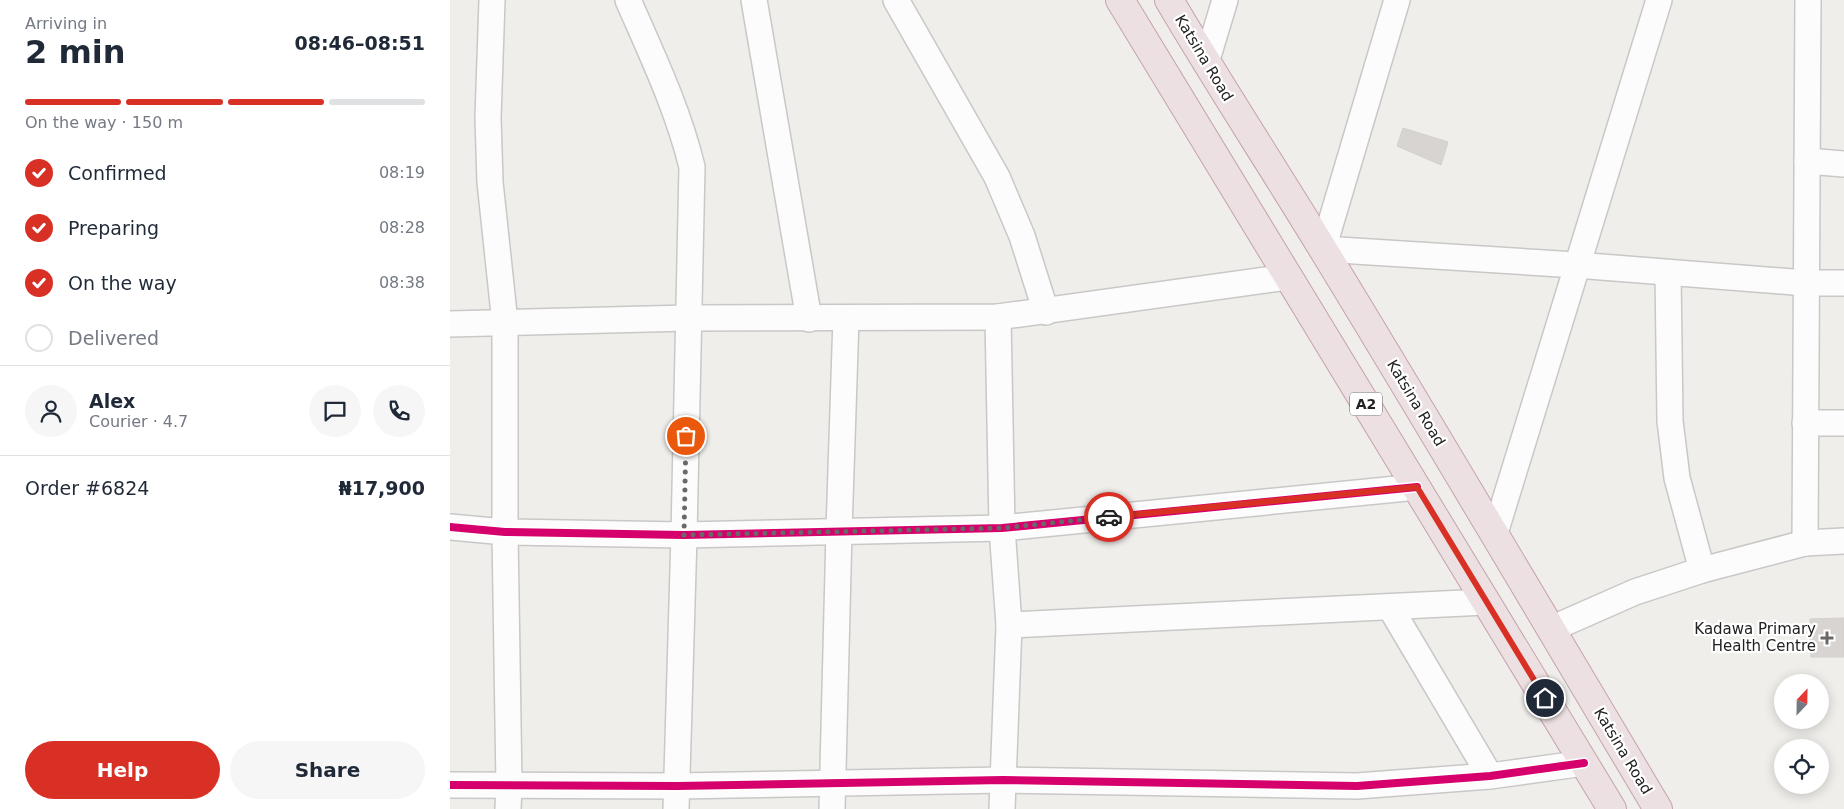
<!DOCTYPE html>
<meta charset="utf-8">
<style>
:root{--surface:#fff;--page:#f6f6f7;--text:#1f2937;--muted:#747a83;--line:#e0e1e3;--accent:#d93025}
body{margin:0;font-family:"DejaVu Sans",sans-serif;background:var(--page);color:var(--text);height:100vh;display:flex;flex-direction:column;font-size:19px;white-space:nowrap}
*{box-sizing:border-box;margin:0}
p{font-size:16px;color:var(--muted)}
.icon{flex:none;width:28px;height:28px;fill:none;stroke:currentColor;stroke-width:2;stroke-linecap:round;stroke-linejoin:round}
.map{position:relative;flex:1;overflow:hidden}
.panel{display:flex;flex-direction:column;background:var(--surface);width:450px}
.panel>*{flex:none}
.needle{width:32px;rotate:22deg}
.controls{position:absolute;left:1324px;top:674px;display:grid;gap:10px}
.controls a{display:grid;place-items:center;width:55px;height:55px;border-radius:50%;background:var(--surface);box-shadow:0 2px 12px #0003;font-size:25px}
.pin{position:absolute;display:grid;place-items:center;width:42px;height:42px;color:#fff;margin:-21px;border:2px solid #fff;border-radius:50%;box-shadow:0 1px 5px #0007}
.courier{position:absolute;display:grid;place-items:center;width:50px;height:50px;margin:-25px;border:4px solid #d93025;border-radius:50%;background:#fff;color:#222;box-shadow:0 1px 6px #0007}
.head em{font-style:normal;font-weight:600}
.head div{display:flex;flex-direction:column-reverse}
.head{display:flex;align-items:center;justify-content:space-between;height:85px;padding:0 25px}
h1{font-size:32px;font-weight:600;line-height:38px}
.bar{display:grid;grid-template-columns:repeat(4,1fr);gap:8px 5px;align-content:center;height:60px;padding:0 25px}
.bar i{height:6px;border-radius:4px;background:var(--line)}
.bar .current{background:var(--accent)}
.bar p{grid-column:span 4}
.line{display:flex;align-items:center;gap:12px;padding:0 25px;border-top:1px solid var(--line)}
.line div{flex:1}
.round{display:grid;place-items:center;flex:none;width:52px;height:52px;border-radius:26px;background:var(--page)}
ol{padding:0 25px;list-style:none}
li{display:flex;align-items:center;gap:15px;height:55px}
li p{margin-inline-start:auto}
li .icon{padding:5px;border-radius:50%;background:var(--accent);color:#fff;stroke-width:4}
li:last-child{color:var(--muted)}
li i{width:28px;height:28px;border:2px solid var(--line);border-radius:50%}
.cta{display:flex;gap:10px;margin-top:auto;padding:10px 25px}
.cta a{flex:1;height:58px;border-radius:30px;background:var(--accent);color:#fff;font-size:20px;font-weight:600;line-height:58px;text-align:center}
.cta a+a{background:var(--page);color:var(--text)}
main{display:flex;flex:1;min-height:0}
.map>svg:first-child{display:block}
.building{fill:#d7d4d2;stroke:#d3d0cc}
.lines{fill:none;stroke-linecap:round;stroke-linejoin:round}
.street-casing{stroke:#c9c8c7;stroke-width:28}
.highway-casing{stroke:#c5a2ac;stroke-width:30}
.street{stroke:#fdfcfc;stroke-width:25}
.highway{stroke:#ece0e2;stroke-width:28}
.cycleway-casing{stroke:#fff;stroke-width:11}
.cycleway{stroke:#d6006c;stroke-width:8}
.done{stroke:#6a6968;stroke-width:5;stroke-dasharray:0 9}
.route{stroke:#d93025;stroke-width:6}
.poi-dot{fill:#6a6968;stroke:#fff;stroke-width:2}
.labels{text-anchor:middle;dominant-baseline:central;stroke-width:4.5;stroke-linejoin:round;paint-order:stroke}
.shield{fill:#fff;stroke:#646464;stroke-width:1}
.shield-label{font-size:14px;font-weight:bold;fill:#222}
.street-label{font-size:15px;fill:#222;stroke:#fff}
.poi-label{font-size:15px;fill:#222;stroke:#fff;text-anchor:end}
</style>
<main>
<section class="panel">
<div class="head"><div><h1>2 min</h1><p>Arriving in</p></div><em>08:46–08:51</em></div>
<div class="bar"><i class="current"></i><i class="current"></i><i class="current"></i><i></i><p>On the way · 150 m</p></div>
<ol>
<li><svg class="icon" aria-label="check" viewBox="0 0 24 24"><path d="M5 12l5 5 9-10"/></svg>Confirmed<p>08:19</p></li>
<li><svg class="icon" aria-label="check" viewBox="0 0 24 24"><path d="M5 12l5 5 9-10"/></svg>Preparing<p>08:28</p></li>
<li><svg class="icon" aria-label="check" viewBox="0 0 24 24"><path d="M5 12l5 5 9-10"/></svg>On the way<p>08:38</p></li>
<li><i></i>Delivered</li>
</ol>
<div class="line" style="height:90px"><a class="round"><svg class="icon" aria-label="person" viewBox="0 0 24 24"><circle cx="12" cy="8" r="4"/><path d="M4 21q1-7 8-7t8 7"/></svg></a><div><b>Alex</b><p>Courier · 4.7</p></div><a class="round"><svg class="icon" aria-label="chat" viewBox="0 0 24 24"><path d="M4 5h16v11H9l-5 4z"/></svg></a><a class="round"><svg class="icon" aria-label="phone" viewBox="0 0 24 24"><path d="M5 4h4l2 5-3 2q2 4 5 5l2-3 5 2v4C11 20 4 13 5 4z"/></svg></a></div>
<div class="line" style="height:65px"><div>Order #6824</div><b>₦17,900</b></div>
<div class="cta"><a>Help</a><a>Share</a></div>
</section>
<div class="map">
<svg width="1394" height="809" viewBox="0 0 1394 809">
<rect width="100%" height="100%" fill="#f0eeeb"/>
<g class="building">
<path d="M953,128L998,142L991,165L947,146Z"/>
<path d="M1394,618V657H1361L1360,619Z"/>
</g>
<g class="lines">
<defs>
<g id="street">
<path d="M42,0L38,118L40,182L55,323V532L59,785L58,809"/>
<path d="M178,0C202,55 228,109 242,167L234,535L226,809"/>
<path d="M304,0L359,319"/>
<path d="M446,0L547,177L572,236L596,312"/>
<path d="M947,0L873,249L1126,265L1356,283H1394"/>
<path d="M756,63L775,0"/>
<path d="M1357,161L1394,164"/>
<path d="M1218,273L1220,421L1227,478L1252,570"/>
<path d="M548,317L552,528L559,625L552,809"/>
<path d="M0,324L238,318L548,317L838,277"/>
<path d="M1355,423H1394"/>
<path d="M0,527L55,532L234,535L552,528L967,487"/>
<path d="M1045,533L1209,0"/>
<path d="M1355,543L1358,0"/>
<path d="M940,607L1040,776"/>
<path d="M559,625L1035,602"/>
<path d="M1101,629L1185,592L1252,570L1355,543L1394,541"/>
<path d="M0,785L227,786L553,780L907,786L1040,776L1134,763"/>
<path d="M382,809L389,531L396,318"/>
</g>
<g id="highway">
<path d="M670,0L1162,809"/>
<path d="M719,0C769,85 823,167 874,251C987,436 1097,623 1208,809"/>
</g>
</defs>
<use href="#street" class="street-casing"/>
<use href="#highway" class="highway-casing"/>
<use href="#street" class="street"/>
<use href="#highway" class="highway"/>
<defs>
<g id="cycleway">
<path d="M0,527L55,532L234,535L552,528L967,487"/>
<path d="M0,785L227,786L553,780L907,786L1040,776L1134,763"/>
</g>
</defs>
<use href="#cycleway" class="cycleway-casing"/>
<use href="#cycleway" class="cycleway"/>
</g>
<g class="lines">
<path class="done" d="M236,436L234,535L552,528L659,517"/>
<path class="route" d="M659,517L967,487L1095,698"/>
</g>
<path class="poi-dot" d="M1374.5 630.5h5v5h5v5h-5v5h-5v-5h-5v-5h5z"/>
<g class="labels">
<rect class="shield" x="900" y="392.5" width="32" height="23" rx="4"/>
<g class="shield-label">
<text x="916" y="404">A2</text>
</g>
<g class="street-label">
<text transform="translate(754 58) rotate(59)">Katsina Road</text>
<text transform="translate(966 403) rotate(59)">Katsina Road</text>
<text transform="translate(1173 751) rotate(59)">Katsina Road</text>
</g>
<g class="poi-label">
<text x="1366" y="629">Kadawa Primary<tspan x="1366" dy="17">Health Centre</tspan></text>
</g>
</g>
</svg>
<div class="controls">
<a><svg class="needle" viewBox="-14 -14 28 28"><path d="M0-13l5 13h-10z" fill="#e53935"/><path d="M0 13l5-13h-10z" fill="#747a83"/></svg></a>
<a><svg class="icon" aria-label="locate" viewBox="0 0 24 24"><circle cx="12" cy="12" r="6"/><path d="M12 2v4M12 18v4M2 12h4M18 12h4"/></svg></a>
</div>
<div class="pin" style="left:236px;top:436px;background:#ea580c"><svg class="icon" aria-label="bag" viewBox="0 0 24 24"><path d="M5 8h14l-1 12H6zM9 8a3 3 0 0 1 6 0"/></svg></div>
<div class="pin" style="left:1095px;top:698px;background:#1f2937"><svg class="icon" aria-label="home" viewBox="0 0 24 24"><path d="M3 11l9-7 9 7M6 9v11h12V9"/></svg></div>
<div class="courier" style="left:659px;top:517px"><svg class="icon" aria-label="car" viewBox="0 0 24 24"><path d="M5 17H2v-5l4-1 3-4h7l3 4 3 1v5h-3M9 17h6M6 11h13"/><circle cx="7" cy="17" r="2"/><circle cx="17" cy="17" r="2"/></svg></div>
</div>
</main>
